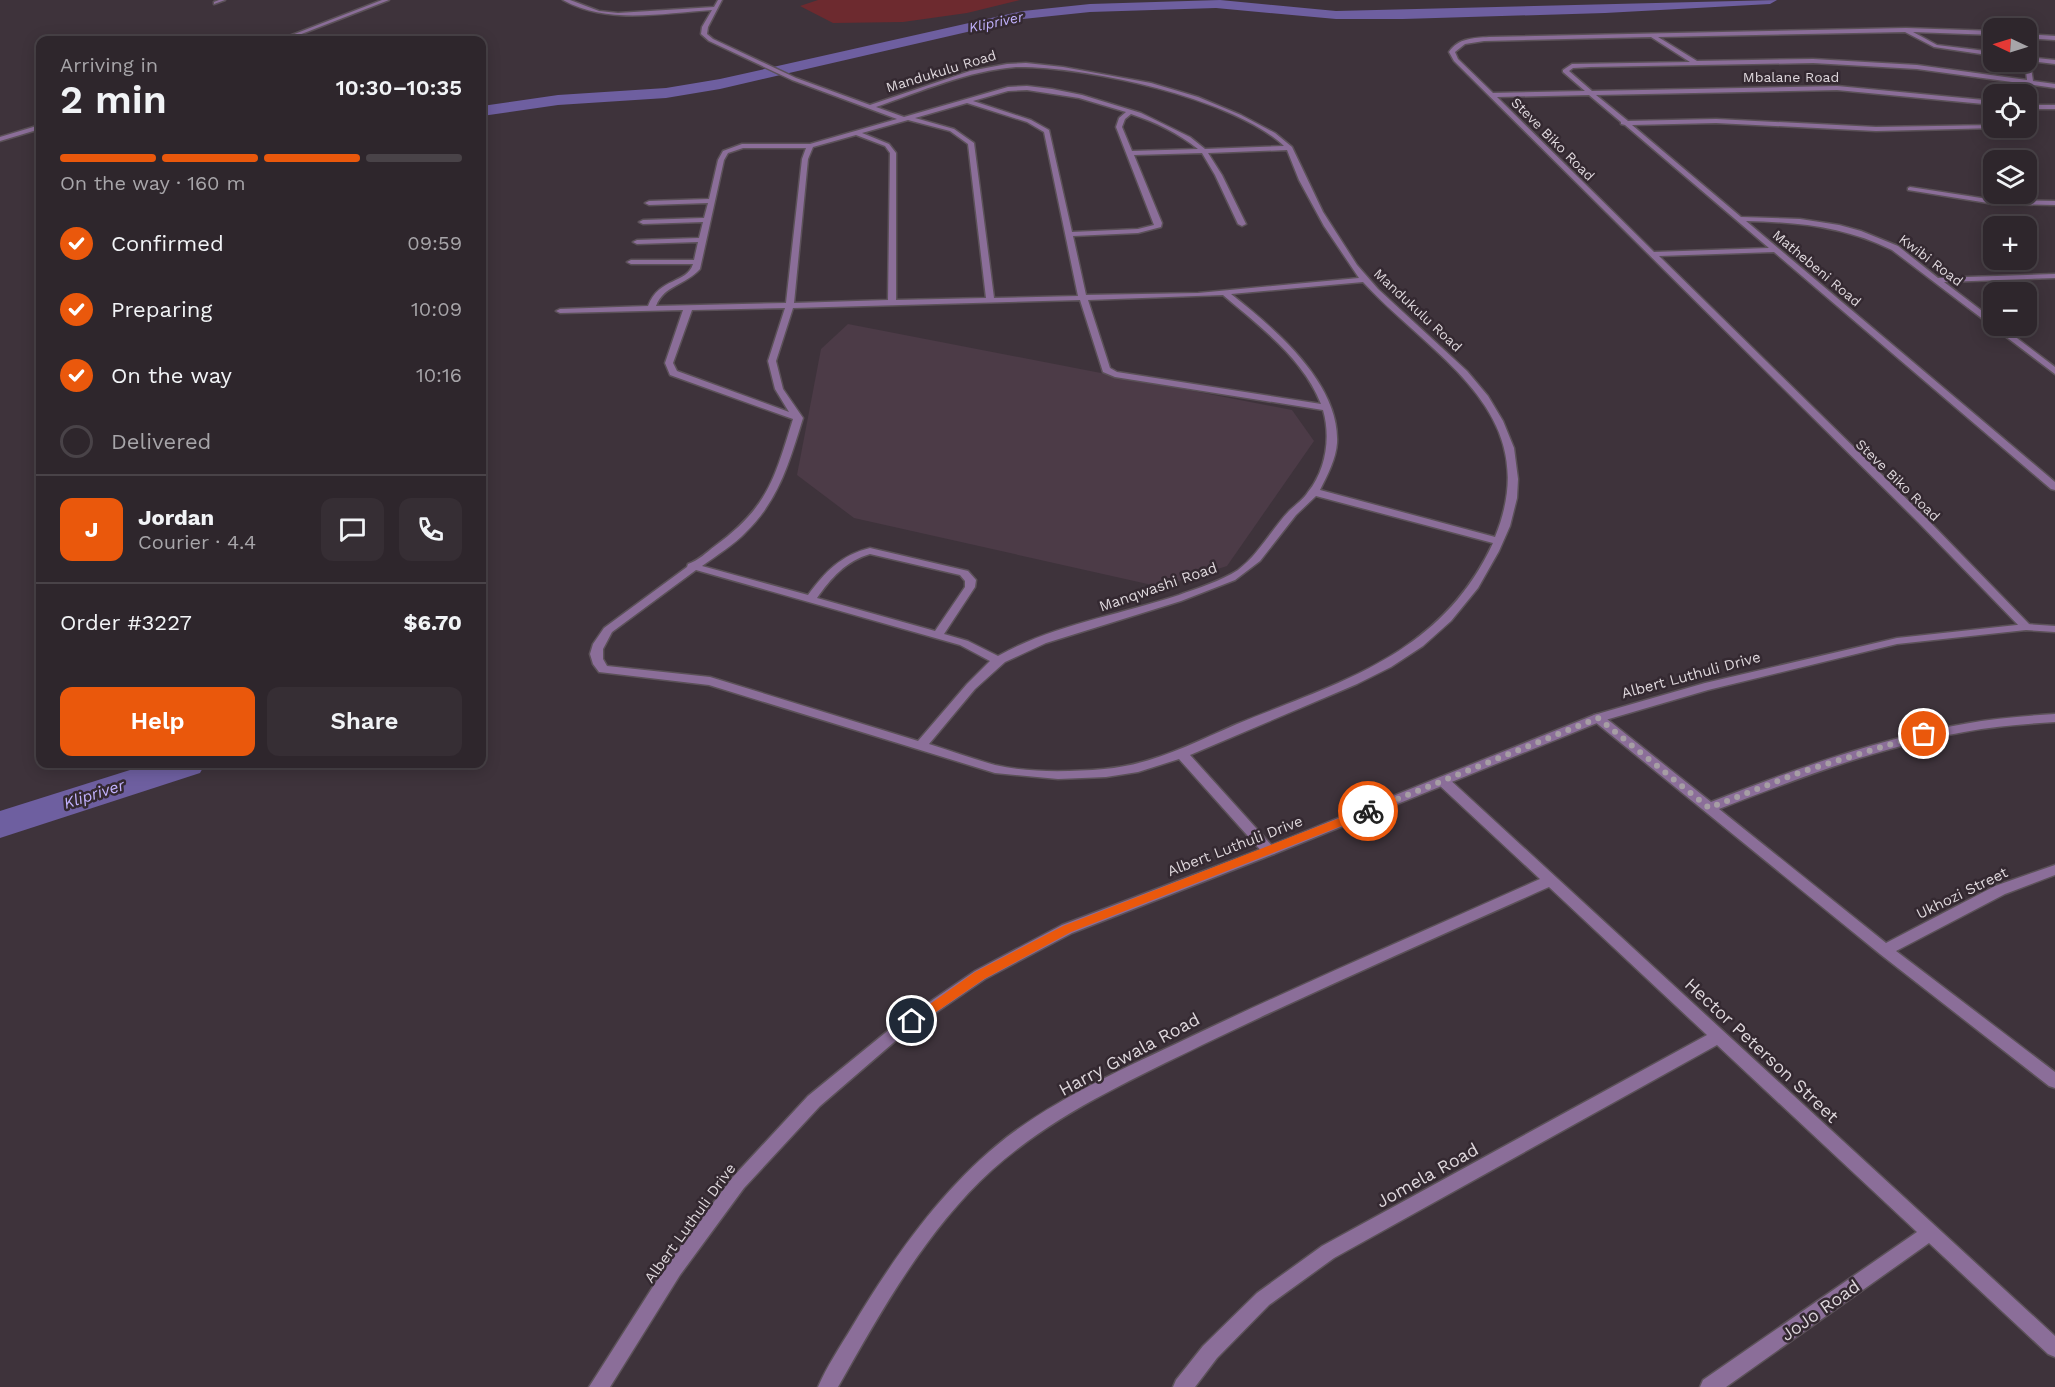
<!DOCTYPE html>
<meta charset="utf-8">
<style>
:root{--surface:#2e262c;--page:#362e34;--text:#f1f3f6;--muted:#a7a5a9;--line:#494348;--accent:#ea580c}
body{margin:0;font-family:"Work Sans",sans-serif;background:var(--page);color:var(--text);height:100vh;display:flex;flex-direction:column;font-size:22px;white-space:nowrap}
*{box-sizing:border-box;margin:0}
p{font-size:20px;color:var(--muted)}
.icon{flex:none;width:33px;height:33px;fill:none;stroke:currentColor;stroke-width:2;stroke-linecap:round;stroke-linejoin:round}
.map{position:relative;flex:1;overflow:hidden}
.drawer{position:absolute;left:36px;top:36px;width:450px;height:732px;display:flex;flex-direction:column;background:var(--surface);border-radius:12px;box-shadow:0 3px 15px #0003,0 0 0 2px var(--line)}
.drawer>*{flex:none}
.needle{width:39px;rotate:274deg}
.controls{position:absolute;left:1983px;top:18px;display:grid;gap:12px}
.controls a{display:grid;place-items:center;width:54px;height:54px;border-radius:12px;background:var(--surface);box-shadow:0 3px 15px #0003,0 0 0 2px var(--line);font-size:30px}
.pin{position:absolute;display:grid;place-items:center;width:51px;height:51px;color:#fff;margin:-26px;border:3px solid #fff;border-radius:50%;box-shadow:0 2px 6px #0007}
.courier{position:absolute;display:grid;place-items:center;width:60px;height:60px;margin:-30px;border:4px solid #ea580c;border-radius:50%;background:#fff;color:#222;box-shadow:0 2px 8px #0007}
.summary em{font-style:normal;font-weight:600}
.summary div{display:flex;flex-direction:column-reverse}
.summary{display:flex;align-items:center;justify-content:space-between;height:102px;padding:0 24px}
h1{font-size:39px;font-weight:600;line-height:45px}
.bar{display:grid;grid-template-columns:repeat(4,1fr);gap:9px 6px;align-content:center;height:72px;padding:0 24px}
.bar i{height:8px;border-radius:4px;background:var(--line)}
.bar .active{background:var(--accent)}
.bar p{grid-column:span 4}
.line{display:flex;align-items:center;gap:15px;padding:0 24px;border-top:2px solid var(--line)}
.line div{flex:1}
.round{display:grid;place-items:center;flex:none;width:63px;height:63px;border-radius:12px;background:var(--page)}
ol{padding:0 24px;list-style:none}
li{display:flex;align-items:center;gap:18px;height:66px}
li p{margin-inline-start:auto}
li .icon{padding:6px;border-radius:50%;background:var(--accent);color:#fff;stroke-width:4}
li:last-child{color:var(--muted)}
li i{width:33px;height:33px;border:3px solid var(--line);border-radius:50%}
.button{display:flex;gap:12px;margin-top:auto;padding:12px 24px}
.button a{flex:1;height:69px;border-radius:12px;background:var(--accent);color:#fff;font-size:24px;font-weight:600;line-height:69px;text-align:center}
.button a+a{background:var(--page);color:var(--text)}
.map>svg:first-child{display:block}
.built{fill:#4c3b47}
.green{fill:#6d2a2f}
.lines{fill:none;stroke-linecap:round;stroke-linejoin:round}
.river{fill:#6e5fa0;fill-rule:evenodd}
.minor-casing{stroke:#5b5158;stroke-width:3}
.tertiary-casing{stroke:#5b5158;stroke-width:3}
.minor{fill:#8b6e99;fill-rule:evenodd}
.tertiary{fill:#8b6e99;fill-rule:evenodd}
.route{fill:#ea580c}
.done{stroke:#a69ea4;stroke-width:6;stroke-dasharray:0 10.8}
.labels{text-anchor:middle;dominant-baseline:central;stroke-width:5;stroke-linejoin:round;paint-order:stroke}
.far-water-label{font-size:14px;font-style:italic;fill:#c2b2fe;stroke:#342931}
.far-street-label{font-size:14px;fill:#ded7dc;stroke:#342931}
.street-label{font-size:15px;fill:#ded7dc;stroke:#342931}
.water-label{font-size:16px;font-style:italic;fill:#c2b2fe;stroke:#342931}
.near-street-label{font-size:18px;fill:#ded7dc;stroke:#342931}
</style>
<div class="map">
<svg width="2055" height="1387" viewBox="0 0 2055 1387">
<rect width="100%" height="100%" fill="#3e333b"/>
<path class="built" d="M848,324L1292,410L1314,441L1227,566L1161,587L854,518L797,475L821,349Z"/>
<path class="green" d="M818,0H1020L967,13L903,22L833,23L800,6Z"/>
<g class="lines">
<g class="river">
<path d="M1220,0L1336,11L1777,0L1770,4L1605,13L1403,19H1336L1216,8L1090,12L1023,19L720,89L666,98L558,105L482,116V106L558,95L666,88L720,79L1023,11L1090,4Z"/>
<path d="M149,764H205L200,773L0,838V811Z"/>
</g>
<defs>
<g id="minor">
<path d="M219,0H225L214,4V2Z"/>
<path d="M382,0H389L286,40H279Z"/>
<path d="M563,0H570L599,11L618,13L714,7L718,0H722L708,27L707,34L713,39L796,78L870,105L970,71L1007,64L1026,63L1063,67L1151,83L1198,97L1241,115L1275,133L1292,147L1323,212L1357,265L1378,289L1467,371L1488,396L1503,421L1514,448L1518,479L1517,498L1510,526L1499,551L1478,588L1451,621L1423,646L1391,667L1357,684L1190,755L1274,848L1276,851L1274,854H1264L1179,759L1138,772L1106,777L1058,779L995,773L709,685L599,672L593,664L590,654L593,644L604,628L687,567L688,564C698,561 707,552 715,546C768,507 774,480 793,419L670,375L665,363L683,310L560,313L556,311L560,309L648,306C659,277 687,284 693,264H631L627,262L631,260H694L698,242L637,244L633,242L637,240L699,238L703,222L643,224L639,222L643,220L704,218L708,203L649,205L645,203L649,201L709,199L718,160L723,151L742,144H810L897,119L792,80L709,41L701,34L702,27L712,10C663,13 608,25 563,0ZM1016,67C1086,66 1233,98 1284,146L1205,149L1190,137L1141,113L1082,95L1052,89L1027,86L1008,87L904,117L876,107C922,91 967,71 1016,67ZM1027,90L1079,98L1126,112L1119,118L1116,127L1154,225L1138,229L1072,232L1049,130L1031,120L973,101L1008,91ZM967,103L1027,122L1044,132L1078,296L994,298L974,143L954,129L915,118ZM1131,114C1155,122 1178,133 1198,149L1132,151L1122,127L1125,119ZM908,120L950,131L968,144L986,298L896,300V153L889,144L862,133ZM856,135L885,146L890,153L888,300L794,303L808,159L813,147ZM743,148H806L802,159L786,303L656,306C664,285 686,285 700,269L724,160L728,153ZM1287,150L1299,180L1324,226L1359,278L1198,293L1086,295L1073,236L1138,233L1161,227L1162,223L1134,155L1202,153L1215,175L1238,224L1242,226L1246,224L1222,175L1208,153ZM1363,282C1433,358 1546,412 1495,537L1320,490C1327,476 1336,459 1337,443C1340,383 1274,328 1231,294ZM1223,295C1259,326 1303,358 1321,404L1117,372L1110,368L1088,300ZM1080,300L1103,372L1115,377L1323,410C1331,437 1326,470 1308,492C1303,500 1295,505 1289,511C1271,530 1259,554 1238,570C1221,581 1198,588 1179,595C1119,615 1053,625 998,656L968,641L944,634L975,587L976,580L968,571L870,548C841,555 825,572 808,595L702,566C717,555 734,545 746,532C779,500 790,460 803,418L783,389L776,361L793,308ZM785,308L768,361L775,389L789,412L677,371L673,363L692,310ZM1316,496L1493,543C1441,655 1342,681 1237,724C1193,743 1152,765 1104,769C1069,772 1029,773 995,765C973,759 951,751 929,744L975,689L1005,662L1046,643L1181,601L1235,580L1260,561L1296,515ZM870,554L960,575L965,581V587L935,631L817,598C831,578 846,561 870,554ZM696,570L960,645L990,661L967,684L918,741L710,677L607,666L603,659V649L612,632Z"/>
<path d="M1906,28L1994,31V35L1913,32L1937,45L1994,52V56L1934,47L1905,32L1658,37L1697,61L1813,59L1917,65L2027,80L2025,62H2026V57L2055,60V64L2030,61L2033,81L2055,84V88L1917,69L1813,63L1591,67L1573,68L1569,71L1592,91L1837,86L1994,101V105L1837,90L1596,95L1628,121L1716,119L1876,127L1994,125V128H1997L1876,131L1716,123L1632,125L1741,217L1800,219L1839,225L1861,231L1898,246L1938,278L2055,274V278L1944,282L1994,320V326H2001L2055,367V374L1892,250C1846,227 1798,222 1746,221L2055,482V490L2051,489L1774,252L1659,256L1926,518L2030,625L2032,627L2026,630L2022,629L1918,522L1454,61L1449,52C1458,38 1474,38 1489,37ZM1651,37L1690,62L1572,64L1563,70V72L1585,91L1493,93L1458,59L1455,52L1465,44L1484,41ZM1589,95L1621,122V124L1625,125L1769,248L1654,252L1497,97Z"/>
<path d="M2026,34L2055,36V40L2026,38Z"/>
<path d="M2026,105H2055V109H2033L2034,114L2026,123Z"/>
<path d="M40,125V129L0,141V137Z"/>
<path d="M1910,187L1994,200L2055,201V205L1994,204L1908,190V188Z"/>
<path d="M1598,714L1602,715L1711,802C1793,770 1877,739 1964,724C1994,718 2025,716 2055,714V722C2024,724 1994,726 1964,732C1879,747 1799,778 1719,809L1886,943L1995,886L2055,865V875L2005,894L1896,951L2055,1072V1088L2049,1086L1880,954L1594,721L1592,718L1594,715Z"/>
<path d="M1443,777L1448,778L2055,1336V1357L2048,1354L1929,1243L1726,1387H1700L1703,1380L1917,1232L1717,1045L1334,1258L1269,1305L1217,1358L1195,1387H1173L1176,1380L1203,1346L1257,1293L1322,1246L1707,1035L1549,887C1433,939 1316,990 1202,1045C1129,1081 1053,1115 992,1170C927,1229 881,1311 838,1387H818C827,1366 840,1347 852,1327C894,1257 942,1188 1007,1137C1061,1096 1125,1068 1186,1039C1303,983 1422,932 1540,879L1438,784L1437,781Z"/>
</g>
<path id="tertiary" d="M2026,624L2055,626V632L2026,630L1897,644L1708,690L1602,721L1274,854L1072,933L985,979L900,1037L820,1106L744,1188L680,1275L610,1387H589L668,1263L732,1178L808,1096L890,1029L975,971L1062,925L1264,848L1594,715L1705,683L1897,638Z"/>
</defs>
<use href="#minor" class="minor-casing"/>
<use href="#tertiary" class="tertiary-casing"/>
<use href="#minor" class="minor"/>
<use href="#tertiary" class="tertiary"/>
</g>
<path class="route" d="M1368,807L1374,811L1372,814L1071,932L984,979L917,1025H908L906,1021L975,972L1063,926Z"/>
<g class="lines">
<path class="done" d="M1368,811L1598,718L1709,808L1801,772L1924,734"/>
</g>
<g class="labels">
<g class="far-water-label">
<text transform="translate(996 22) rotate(-12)">Klipriver</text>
</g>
<g class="far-street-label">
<text transform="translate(941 71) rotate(-17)">Mandukulu Road</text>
<text x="1791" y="77">Mbalane Road</text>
<text transform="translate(1553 139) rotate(45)">Steve Biko Road</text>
<text transform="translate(1931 260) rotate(37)">Kwibi Road</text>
<text transform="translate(1817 268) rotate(40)">Mathebeni Road</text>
<text transform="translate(1418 310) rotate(43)">Mandukulu Road</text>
<text transform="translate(1898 480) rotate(44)">Steve Biko Road</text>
</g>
<g class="street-label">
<text transform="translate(1158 587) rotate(-19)">Manqwashi Road</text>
<text transform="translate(1691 675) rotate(-15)">Albert Luthuli Drive</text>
<text transform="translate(1235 846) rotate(-21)">Albert Luthuli Drive</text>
<text transform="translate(1962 893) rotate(-26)">Ukhozi Street</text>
<text transform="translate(690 1223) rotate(-54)">Albert Luthuli Drive</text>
</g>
<g class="water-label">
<text transform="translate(94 794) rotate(-18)">Klipriver</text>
</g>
<g class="near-street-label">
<text transform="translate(1762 1050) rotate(43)">Hector Peterson Street</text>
<text transform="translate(1129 1054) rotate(-28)">Harry Gwala Road</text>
<text transform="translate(1427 1175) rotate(-29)">Jomela Road</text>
<text transform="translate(1820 1310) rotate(-35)">JoJo Road</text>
</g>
</g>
</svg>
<div class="controls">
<a><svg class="needle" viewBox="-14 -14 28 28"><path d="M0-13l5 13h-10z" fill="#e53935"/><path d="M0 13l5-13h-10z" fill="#a7a5a9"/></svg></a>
<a><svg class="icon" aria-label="locate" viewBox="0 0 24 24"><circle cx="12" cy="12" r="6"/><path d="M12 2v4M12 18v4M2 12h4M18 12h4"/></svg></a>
<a><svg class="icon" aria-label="layers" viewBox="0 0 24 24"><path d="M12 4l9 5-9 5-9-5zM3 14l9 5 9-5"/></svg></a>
<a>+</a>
<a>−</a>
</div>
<div class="pin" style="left:1924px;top:734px;background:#ea580c"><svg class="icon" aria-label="bag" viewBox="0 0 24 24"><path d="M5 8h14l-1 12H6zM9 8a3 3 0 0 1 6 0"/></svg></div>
<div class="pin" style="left:912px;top:1021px;background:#1f2937"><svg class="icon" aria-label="home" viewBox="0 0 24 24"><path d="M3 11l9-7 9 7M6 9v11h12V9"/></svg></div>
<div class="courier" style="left:1368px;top:811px"><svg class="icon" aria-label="bike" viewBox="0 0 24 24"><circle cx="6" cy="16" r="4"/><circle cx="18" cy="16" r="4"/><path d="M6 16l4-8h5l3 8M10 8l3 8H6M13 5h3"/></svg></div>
<section class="drawer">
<div class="summary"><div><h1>2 min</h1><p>Arriving in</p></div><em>10:30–10:35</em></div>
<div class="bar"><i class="active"></i><i class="active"></i><i class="active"></i><i></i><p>On the way · 160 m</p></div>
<ol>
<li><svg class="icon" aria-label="check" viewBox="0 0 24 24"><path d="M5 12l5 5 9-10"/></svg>Confirmed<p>09:59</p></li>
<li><svg class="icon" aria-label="check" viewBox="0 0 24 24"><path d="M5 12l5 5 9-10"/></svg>Preparing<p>10:09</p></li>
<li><svg class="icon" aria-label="check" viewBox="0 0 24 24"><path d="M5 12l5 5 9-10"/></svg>On the way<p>10:16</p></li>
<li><i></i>Delivered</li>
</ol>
<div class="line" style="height:108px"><b class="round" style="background:var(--accent);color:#fff">J</b><div><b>Jordan</b><p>Courier · 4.4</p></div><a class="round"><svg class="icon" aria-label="chat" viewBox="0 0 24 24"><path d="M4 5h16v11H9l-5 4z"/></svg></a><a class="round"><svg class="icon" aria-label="phone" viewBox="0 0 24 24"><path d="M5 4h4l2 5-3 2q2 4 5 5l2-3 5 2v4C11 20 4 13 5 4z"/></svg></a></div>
<div class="line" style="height:78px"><div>Order #3227</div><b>$6.70</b></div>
<div class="button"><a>Help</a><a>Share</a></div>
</section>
</div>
